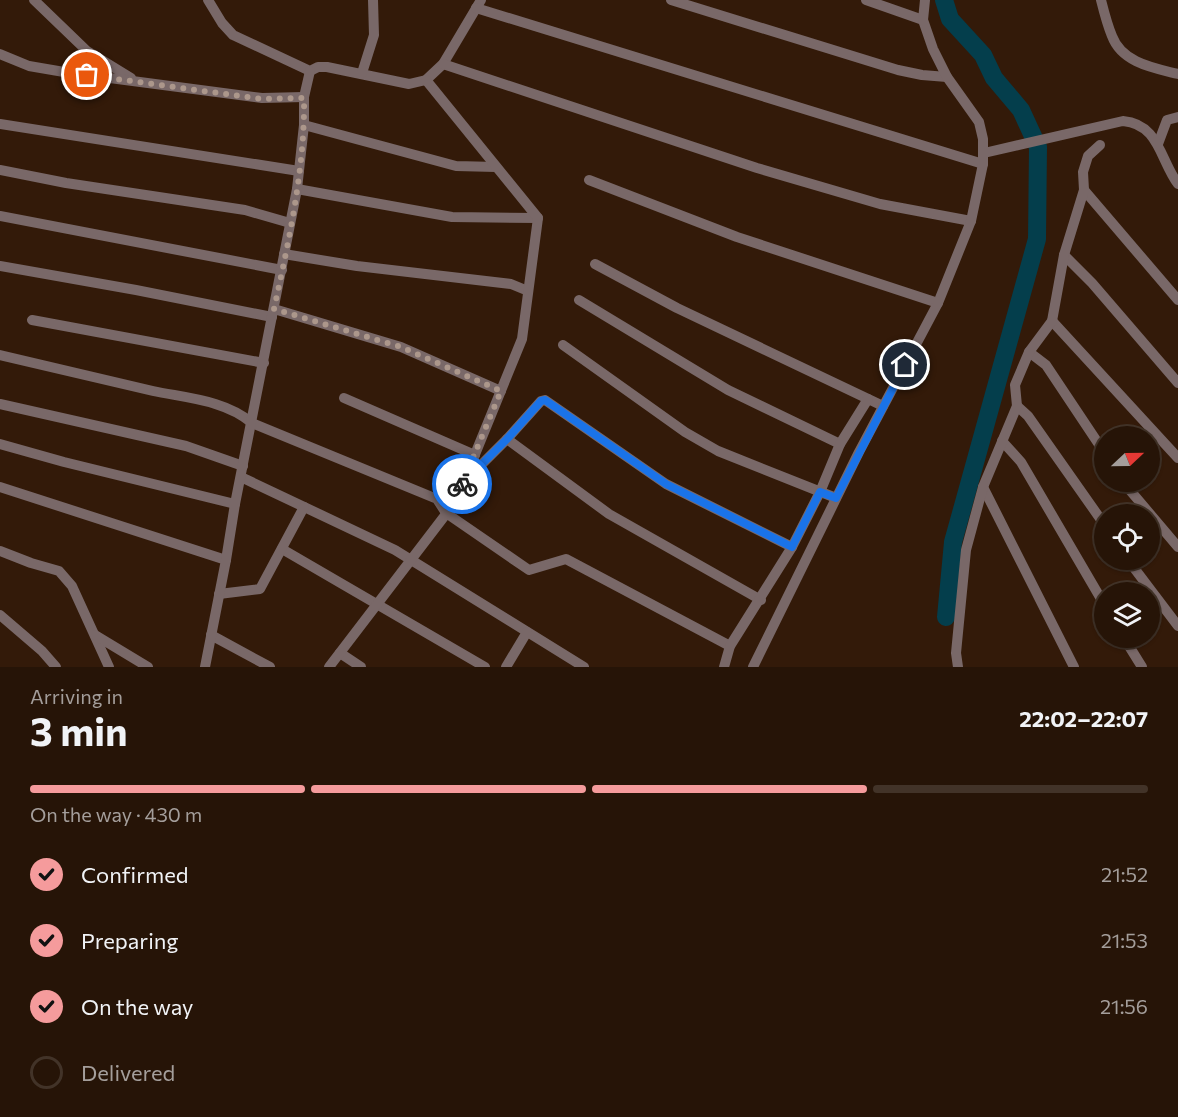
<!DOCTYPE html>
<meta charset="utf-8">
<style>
:root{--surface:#261407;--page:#2e1d11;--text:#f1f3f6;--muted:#a49e9b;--line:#423328;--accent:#f59b9c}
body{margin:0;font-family:Commissioner,sans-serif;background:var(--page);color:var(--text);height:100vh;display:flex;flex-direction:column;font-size:22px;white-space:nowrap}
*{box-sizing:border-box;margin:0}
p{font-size:20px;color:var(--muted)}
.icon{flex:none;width:33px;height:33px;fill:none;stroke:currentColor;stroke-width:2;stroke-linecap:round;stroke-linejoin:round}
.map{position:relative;height:667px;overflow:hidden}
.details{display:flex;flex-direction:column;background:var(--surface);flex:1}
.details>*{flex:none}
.needle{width:39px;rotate:68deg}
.tools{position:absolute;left:1094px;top:426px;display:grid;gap:12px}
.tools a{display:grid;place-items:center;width:66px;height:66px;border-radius:50%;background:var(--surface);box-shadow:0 2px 4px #0004,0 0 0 2px var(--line);font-size:30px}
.pin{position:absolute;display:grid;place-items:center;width:51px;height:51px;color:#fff;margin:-26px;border:3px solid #fff;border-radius:50%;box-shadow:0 2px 6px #0007}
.courier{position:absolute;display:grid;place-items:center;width:60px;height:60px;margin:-30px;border:4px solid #1a73e8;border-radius:50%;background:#fff;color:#222;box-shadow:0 2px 8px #0007}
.overview em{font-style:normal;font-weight:700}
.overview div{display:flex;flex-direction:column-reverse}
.overview{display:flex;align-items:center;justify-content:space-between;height:102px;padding:0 30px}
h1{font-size:39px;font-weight:700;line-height:45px}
.bar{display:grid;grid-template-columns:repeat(4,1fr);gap:9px 6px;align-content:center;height:72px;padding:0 30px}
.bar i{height:8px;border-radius:4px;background:var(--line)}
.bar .on{background:var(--accent)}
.bar p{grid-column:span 4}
ol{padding:0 30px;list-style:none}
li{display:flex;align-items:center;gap:18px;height:66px}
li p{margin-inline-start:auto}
li .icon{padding:6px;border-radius:50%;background:var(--accent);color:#111;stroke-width:4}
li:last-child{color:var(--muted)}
li i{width:33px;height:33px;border:3px solid var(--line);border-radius:50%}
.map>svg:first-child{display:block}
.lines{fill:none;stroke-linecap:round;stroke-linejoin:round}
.river{stroke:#043e4c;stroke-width:18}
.minor{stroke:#796868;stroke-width:10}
.done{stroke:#ac978b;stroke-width:6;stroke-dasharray:0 10.8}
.route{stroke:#1a73e8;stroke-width:8}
</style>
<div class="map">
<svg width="1178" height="667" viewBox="0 0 1178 667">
<rect width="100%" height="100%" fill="#331a09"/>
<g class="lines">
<path class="river" d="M944,0L950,19L983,55L994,78L1021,110L1038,147L1037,239L953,542L946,617"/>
<g class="minor">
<path d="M34,0L87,51L131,78"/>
<path d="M208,0L222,23L233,35L310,71L318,67H327L409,84L426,80L443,64L481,0"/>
<path d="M671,0L898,70L922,75L947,77"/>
<path d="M866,0L923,20"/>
<path d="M1101,0C1104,12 1107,24 1112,36C1122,63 1154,68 1178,74"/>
<path d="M476,8L983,164"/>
<path d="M0,54L29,66L64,72L262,98L304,97"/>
<path d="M443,64L757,168L880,204L971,221"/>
<path d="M362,73L374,35L373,0"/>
<path d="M0,124L299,171"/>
<path d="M304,125L456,166L496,167"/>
<path d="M1158,144L1167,120L1178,117"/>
<path d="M984,153L1123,121C1159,124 1160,160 1178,184"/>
<path d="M0,170L66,183L245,210L290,223"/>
<path d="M589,180L737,237L938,303"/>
<path d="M297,189L452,217L538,218"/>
<path d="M1084,190L1178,300"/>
<path d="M0,216L282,270"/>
<path d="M284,254L357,266L511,284L528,291"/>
<path d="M1064,255L1092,283L1178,383"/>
<path d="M595,264L677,308L883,406"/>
<path d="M0,266L136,290L272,317"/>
<path d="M579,300L728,390L840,444"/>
<path d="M274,309L401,347L501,391"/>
<path d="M32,320L264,363"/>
<path d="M1052,321L1178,458"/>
<path d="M563,345L685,432L718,451L836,498"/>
<path d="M1029,352L1046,365L1104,452"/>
<path d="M0,355C51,367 102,379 153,391C186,398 225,400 252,423L437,499L446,513L529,570L566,559L730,646"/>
<path d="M344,398L475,455"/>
<path d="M0,404L186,446L243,466"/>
<path d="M1017,406L1028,416L1104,524"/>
<path d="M507,439L609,514L761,600"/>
<path d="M1002,441L1021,462L1104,604"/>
<path d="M0,444L64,462L235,504"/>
<path d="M241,477L395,550L584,667"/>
<path d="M465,481L507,439L541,401L545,400L666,484L792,547"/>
<path d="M1123,482L1178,547"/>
<path d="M0,487L226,560"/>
<path d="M983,487L1074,667"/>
<path d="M282,549L485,667"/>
<path d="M0,551L31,563L59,571L72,586L109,667"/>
<path d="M1128,560L1178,626"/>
<path d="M219,594L260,589L304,507"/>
<path d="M0,615L42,651L56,667"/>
<path d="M95,635L148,667"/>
<path d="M211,635L270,667"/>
<path d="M1124,638L1142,667"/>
<path d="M340,653L361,667"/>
<path d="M205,667L226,560L235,504L297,189L304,125V97L310,71"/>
<path d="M329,667L456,501L522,339L538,218L426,80"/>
<path d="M506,667L527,632"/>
<path d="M724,667L730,646L792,547L820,492L840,444L868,399"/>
<path d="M753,667L859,452L938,303L971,221L983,164V139L979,122L947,77L933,49L923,20L925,0"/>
<path d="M958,667L956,653L966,550L983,487L1017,406L1015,385L1029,352L1052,321L1064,255L1084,190L1083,172L1088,156L1100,145"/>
</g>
</g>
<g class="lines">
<path class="done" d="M87,75L262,99L304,98C305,168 289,240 274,309L401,347L501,391L462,484"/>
<path class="route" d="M462,484L507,439L541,401L545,400L666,484L792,547L820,492L836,498L905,365"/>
</g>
</svg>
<div class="tools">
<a><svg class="needle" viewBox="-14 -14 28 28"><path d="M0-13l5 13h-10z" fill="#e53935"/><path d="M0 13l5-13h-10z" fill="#a49e9b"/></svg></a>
<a><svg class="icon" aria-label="locate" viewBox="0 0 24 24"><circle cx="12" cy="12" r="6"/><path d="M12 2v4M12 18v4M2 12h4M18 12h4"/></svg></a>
<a><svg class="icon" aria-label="layers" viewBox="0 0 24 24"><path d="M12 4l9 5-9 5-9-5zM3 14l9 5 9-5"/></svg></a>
</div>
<div class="pin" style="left:87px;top:75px;background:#ea580c"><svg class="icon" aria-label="bag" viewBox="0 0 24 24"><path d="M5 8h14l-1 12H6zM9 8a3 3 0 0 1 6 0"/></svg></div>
<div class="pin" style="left:905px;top:365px;background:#1f2937"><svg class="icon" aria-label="home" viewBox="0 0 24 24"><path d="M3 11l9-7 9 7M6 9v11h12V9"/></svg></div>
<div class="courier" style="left:462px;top:484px"><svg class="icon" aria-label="bike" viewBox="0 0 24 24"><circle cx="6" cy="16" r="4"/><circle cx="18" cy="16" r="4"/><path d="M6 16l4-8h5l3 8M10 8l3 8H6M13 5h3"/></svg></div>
</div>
<section class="details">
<div class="overview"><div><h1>3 min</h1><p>Arriving in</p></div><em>22:02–22:07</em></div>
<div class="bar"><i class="on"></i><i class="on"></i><i class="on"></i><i></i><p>On the way · 430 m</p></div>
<ol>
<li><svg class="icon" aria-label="check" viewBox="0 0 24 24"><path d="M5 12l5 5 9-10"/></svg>Confirmed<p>21:52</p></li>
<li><svg class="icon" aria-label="check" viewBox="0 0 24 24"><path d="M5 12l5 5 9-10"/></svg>Preparing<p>21:53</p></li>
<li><svg class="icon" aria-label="check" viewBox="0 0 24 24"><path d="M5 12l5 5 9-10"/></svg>On the way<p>21:56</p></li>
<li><i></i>Delivered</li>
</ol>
</section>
